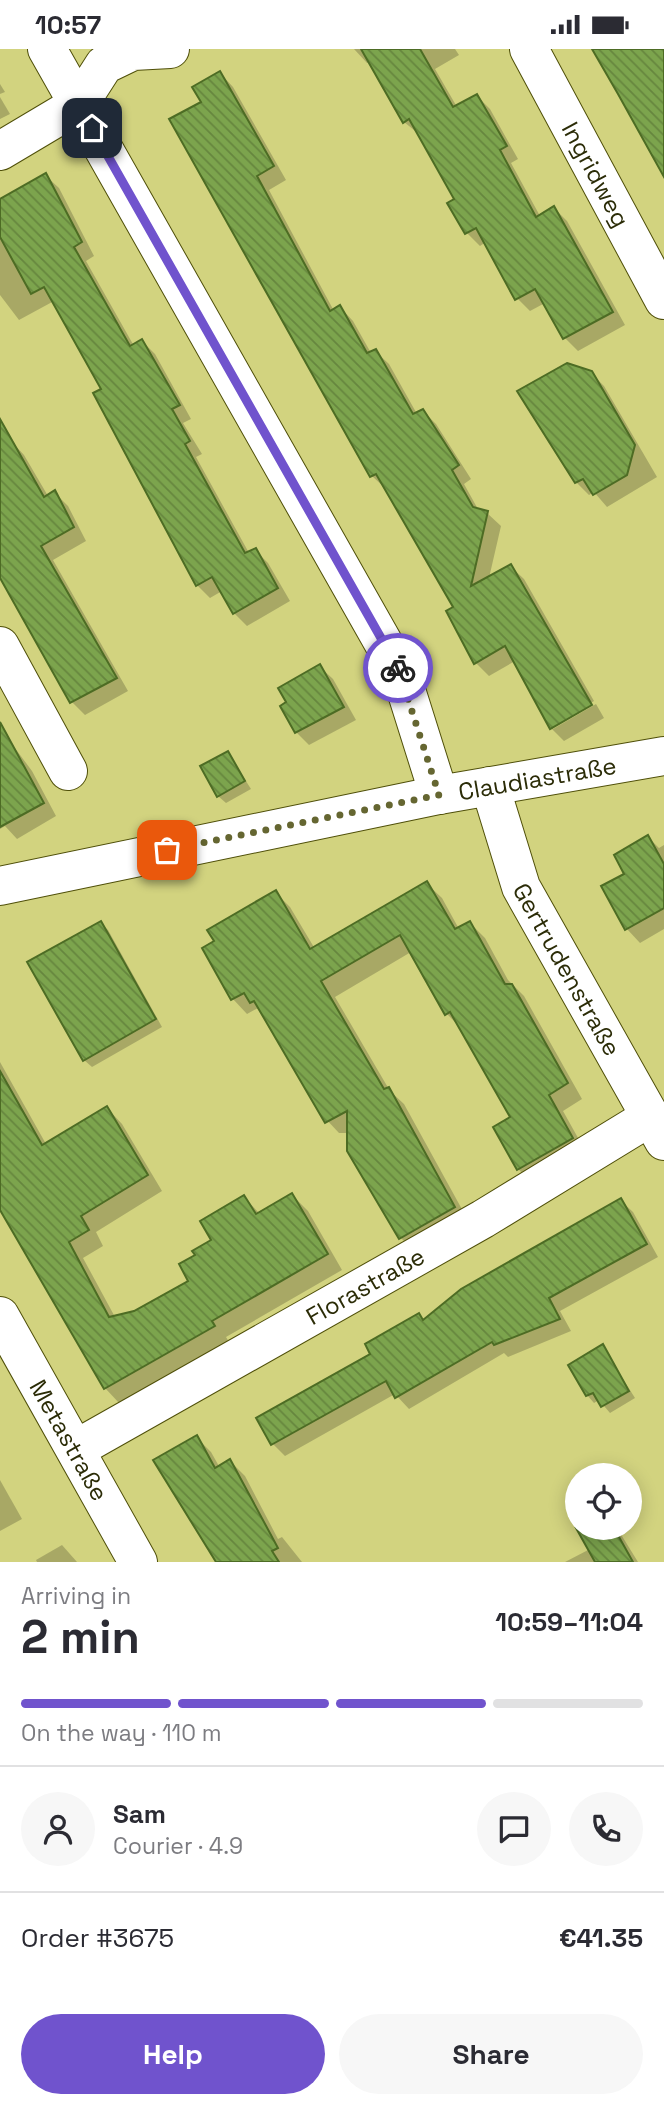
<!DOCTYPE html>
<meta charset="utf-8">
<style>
:root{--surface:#fff;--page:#f7f7f7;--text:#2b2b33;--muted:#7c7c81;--line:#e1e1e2;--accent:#7053cd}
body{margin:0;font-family:"Space Grotesk",sans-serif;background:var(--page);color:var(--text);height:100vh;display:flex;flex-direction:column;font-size:26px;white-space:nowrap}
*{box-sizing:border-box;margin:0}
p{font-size:23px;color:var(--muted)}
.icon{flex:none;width:38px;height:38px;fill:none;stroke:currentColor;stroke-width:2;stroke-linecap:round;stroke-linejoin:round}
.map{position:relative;height:1513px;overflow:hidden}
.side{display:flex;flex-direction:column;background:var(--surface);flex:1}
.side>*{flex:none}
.tools{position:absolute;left:565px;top:1414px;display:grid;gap:14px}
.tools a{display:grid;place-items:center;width:77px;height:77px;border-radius:50%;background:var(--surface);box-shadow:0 4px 18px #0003;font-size:35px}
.pin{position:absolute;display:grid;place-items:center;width:60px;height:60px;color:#fff;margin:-30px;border-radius:14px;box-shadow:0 4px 10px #0006}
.courier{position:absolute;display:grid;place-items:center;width:70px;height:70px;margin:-35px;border:5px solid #7053cd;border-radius:50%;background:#fff;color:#222;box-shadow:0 2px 9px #0007}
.head em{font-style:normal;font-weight:800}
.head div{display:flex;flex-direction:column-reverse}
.head{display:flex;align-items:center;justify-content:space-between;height:119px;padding:0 21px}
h1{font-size:46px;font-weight:800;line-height:52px}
.bar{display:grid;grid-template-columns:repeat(4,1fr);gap:10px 7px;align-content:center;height:84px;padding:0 21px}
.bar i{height:9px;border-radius:5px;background:var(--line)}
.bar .current{background:var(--accent)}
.bar p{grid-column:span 4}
.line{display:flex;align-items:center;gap:18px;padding:0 21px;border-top:2px solid var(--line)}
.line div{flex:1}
.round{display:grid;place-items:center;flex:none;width:74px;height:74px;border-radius:37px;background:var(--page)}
.action{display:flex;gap:14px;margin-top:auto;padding:14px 21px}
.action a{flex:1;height:80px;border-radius:42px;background:var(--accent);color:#fff;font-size:28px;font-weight:800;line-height:80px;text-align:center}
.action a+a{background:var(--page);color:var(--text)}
.status{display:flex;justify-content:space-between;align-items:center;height:49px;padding:0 35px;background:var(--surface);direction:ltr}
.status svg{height:19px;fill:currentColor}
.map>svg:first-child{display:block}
.shadow{fill:#0003}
.building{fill:url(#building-back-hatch);stroke:#4d6c24;stroke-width:2}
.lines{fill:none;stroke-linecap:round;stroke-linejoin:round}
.minor-casing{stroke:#4f4f09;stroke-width:40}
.minor{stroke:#fff;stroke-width:38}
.done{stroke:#656631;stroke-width:7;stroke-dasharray:0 12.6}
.route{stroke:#7053cd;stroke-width:9}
.labels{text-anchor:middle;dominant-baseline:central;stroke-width:7;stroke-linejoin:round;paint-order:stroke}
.street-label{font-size:24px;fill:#2b2c07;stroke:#f0f2c9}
</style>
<div class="status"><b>10:57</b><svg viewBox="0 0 49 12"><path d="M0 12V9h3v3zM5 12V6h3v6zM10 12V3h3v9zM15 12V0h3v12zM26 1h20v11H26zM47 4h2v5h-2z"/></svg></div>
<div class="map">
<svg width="664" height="1513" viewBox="0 0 664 1513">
<defs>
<pattern id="building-back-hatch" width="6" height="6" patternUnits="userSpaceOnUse" patternTransform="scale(1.75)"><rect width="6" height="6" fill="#7ca44d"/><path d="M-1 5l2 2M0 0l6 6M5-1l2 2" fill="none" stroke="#66863e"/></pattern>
</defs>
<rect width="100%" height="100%" fill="#d2d37f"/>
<g class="shadow">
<path d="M354,0H455L459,6L435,20L457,58L477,47L490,60L518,110L511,114L540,167L554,159L567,172L625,276L578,302L565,289L545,254L530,262L517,249L486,193L480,197L467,184L456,151L419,85L404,73L370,13L367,14Z"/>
<path d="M220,24L233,38L286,131L269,141L334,262L340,258L353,272L371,304L375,302L389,315L417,365L423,362L436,375L471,430L464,435L479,462L487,464L501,477L489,529L510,517L524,530L594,652L553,676V680L596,655L604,669L564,692L551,679L515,612L489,627L476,614L455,559L386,440L372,427L203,53Z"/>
<path d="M0,35L5,43L0,45Z"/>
<path d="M0,48L10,65L0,70Z"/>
<path d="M46,127L59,139L94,207L86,212L134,297L142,292L155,305L191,370L183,374L202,405L196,408L249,504L255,501L268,514L290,552L247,577L234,564L222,542L210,549L197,536L103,341L54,252L19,271L0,246V152Z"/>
<path d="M591,324L604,337L657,428L607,458L594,443L589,446L576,433Z"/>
<path d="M11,392L24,406L48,447L55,444L68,457L86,492L53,511L128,642L85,666L72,653L1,528L0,399Z"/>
<path d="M320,618L333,630L356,671L309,696L296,683Z"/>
<path d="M0,679L32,722L56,767L17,790L5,777L0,780Z"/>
<path d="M228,704L251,740L226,754L218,747Z"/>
<path d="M648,788L659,799L664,796V880L640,894L627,880L603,838L627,825Z"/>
<path d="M426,834L442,849L459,880L470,874L485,889L508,931L524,947L582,1050L563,1062L587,1105L534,1135L518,1120L512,1069L461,979L447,965L411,903L335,948L390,1042L404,1055L469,1173L416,1204L401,1189L349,1084H339L324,1068L265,966L258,959L247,965L232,949L216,893L275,843L290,858L315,900Z"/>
<path d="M100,874L108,881L162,978L92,1018L84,1011Z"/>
<path d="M0,1013L46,1095L107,1059L122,1075L162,1142L96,1183L103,1197L83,1209L115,1268L134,1264L191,1232L197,1207L213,1192L244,1148L260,1165L292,1146L308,1162L342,1221L226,1288L229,1293L120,1355L105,1339L0,1156Z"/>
<path d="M620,1151L633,1163L658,1208L560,1262L571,1282L508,1308L504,1304L409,1360L395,1345L285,1407L273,1395L419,1266L424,1272Z"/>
<path d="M602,1297L635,1349L610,1364L599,1351L594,1354L587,1346Z"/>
<path d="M196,1388L211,1403L220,1419L230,1412L245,1427L278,1490L282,1488L302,1513H224L217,1503Z"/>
<path d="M0,1431L22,1470L0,1482Z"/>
<path d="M589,1479H617L638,1513H565L590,1500L581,1484Z"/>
<path d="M62,1496L77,1513H37L36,1511Z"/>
</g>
<g class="building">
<path d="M361,0H420L453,58L477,45L507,97L500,101L536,168L554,157L613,263L563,290L535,240L515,251L476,179L465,185L447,154L454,150L409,70L403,74Z"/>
<path d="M592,0H664V128L618,45Z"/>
<path d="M220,22L274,117L257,127L330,262L340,256L367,304L376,300L413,365L423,360L459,416L452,421L473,458L488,462L471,537L511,515L592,656L550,680L505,597L474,615L446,562L453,558L376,425L370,428L169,70L201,53L192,38Z"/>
<path d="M46,124L82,193L74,198L130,297L142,290L180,356L172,360L190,392L185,395L245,504L256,499L278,539L233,565L212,528L196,537L93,344L101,340L44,238L31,245L0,188V150Z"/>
<path d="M567,314L592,322L635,396L627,426L593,446L583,430L575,434L517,342Z"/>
<path d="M0,370L44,448L55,441L74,478L41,497L117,629L70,654L0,529Z"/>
<path d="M320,615L344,658L295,684L280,657L286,653L278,639Z"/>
<path d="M0,673L44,754L0,778Z"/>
<path d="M228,702L245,732L217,748L200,717Z"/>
<path d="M648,786L664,815V859L625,881L601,837L624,825L614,806Z"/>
<path d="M427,832L455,880L470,872L505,935H512L568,1034L549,1046L573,1089L517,1121L493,1078L510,1068L450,963L445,966L400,886L321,932L384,1040L389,1038L455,1158L399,1190L347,1102V1062L325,1074L254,952L250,954L244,944L231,951L202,899L214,892L207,881L276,841L310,900Z"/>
<path d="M101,872L156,970L83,1012L27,913Z"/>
<path d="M0,1022L42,1096L107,1057L148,1126L81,1167L89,1181L69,1193L109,1268L134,1262L188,1232L179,1215L195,1206L192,1202L211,1191L200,1172L244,1146L256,1165L292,1144L328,1205L212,1272L215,1277L104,1340L0,1161Z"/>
<path d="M621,1149L647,1195L549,1249L560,1270L494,1296L492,1293L395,1349L386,1332L271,1396L256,1369L370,1305L365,1295L419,1264L423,1271L461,1240Z"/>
<path d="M603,1295L629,1342L601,1358L593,1344L586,1347L568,1316Z"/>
<path d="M197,1386L215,1419L230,1410L278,1499L272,1502L279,1513H216L153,1411Z"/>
<path d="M576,1479H614L633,1513H595Z"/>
</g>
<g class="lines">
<defs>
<g id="minor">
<path d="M47,0L401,625L439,746"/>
<path id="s1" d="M529,0L664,251"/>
<path d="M0,102L79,55L104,16L133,2L170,0"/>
<path d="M0,597L68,722"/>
<path id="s2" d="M490,737L521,838L664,1092"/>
<path id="s3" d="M0,837L439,746L664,707"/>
<path id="s4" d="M0,1267L138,1513"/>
<path id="s5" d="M76,1400L483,1170L650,1068"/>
</g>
</defs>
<use href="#minor" class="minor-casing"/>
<use href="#minor" class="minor"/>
</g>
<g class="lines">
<path class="done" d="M167,801L439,746L398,619"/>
<path class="route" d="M92,79L398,619"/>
</g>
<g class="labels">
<g class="street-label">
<text stroke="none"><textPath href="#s1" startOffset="142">Ingridweg</textPath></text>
<text stroke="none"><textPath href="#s3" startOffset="548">Claudiastraße</textPath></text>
<text stroke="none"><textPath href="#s2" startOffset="200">Gertrudenstraße</textPath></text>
<text stroke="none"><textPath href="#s5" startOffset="332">Florastraße</textPath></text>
<text stroke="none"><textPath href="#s4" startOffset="142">Metastraße</textPath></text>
</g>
</g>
</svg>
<div class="tools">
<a><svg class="icon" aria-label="locate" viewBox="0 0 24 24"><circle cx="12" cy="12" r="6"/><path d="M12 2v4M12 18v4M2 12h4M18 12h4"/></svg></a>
</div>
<div class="pin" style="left:167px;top:801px;background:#ea580c"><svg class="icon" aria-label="bag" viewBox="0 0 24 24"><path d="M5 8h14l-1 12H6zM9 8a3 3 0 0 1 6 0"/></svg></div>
<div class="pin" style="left:92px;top:79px;background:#1f2937"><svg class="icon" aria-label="home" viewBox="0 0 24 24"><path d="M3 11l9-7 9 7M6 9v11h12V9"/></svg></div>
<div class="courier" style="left:398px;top:619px"><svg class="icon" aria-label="bike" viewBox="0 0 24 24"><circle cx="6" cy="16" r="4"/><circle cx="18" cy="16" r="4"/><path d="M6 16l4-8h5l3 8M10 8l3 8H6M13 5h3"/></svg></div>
</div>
<section class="side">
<div class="head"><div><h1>2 min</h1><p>Arriving in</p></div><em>10:59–11:04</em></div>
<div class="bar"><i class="current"></i><i class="current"></i><i class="current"></i><i></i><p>On the way · 110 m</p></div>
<div class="line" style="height:126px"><a class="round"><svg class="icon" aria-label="person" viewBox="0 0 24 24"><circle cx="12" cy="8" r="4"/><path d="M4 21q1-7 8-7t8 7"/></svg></a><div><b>Sam</b><p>Courier · 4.9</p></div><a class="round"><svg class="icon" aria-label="chat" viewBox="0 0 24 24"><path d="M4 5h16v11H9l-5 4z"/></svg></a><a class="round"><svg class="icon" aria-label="phone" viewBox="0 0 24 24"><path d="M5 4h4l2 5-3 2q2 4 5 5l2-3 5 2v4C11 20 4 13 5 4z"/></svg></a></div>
<div class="line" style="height:91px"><div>Order #3675</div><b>€41.35</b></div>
<div class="action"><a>Help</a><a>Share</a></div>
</section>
